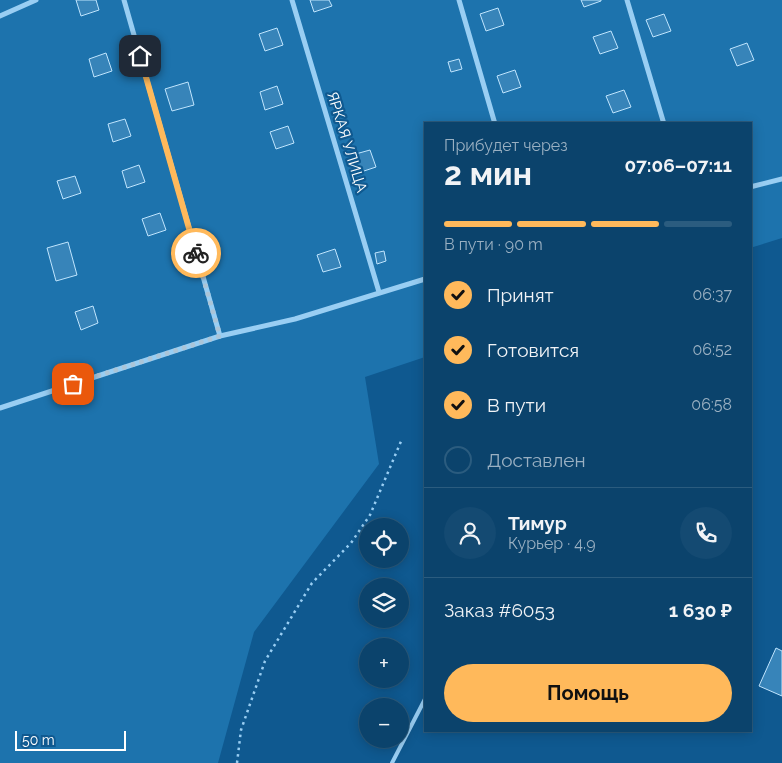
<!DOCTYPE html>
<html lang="ru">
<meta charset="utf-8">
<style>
:root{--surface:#0b436c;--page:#144a72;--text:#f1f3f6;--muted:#9ab0c2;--line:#2b5c7f;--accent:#ffb95b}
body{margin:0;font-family:Raleway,sans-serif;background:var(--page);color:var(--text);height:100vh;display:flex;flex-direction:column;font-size:19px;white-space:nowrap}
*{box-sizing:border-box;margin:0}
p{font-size:16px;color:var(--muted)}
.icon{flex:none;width:28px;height:28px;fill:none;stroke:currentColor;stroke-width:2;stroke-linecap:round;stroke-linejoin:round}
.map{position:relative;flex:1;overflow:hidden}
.panel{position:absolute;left:424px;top:122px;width:328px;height:610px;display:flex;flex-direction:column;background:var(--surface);border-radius:0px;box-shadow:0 2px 12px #0003,0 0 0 1px var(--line)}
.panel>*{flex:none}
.tools{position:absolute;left:359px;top:518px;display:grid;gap:10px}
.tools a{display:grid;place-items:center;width:50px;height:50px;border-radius:50%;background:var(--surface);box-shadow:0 2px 12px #0003,0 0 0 1px var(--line);font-size:25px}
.scale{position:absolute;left:15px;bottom:12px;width:111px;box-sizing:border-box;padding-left:5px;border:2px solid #fff;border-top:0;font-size:14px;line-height:18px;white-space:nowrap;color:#fff;-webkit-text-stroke:4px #0f5990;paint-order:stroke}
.pin{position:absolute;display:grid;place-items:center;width:42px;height:42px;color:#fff;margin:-21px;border-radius:10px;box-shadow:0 2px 8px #0006}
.courier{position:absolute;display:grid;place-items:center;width:50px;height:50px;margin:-25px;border:4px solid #ffb95b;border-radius:50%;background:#fff;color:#222;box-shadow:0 1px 6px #0007}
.summary em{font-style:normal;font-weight:700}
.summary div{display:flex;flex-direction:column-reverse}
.summary{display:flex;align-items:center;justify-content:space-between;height:85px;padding:0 20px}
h1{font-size:32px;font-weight:700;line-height:38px}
.bar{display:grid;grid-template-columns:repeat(4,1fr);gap:8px 5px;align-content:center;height:60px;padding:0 20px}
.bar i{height:6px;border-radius:4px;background:var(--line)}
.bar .selected{background:var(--accent)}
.bar p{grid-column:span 4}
.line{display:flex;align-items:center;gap:12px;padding:0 20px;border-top:1px solid var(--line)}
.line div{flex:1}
.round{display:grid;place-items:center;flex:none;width:52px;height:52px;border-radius:26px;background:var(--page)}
ol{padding:0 20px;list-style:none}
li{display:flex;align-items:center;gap:15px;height:55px}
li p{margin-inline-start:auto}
li .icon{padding:5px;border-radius:50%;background:var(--accent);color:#111;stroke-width:4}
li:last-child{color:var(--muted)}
li i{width:28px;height:28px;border:2px solid var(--line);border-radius:50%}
.cta{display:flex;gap:10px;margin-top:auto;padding:10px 20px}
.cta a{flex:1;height:58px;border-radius:30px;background:var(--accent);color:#111;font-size:20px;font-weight:700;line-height:58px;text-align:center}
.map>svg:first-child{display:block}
.green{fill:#1d73ad}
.building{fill:#3784b9;stroke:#c0e5fe}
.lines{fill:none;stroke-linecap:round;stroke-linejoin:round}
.path{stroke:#99cef3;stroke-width:2.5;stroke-dasharray:2.5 4;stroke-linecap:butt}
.service{stroke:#99cef3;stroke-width:4}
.minor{stroke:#99cef3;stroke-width:5}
.done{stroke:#abc5d8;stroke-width:5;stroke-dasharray:0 9}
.route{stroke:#ffb95b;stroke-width:6}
.labels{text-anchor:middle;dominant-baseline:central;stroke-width:4.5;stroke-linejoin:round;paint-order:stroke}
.street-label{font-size:15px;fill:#fff;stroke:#0f5990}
</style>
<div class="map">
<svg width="782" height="763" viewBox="0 0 782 763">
<rect width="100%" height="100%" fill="#0f5990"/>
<path class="green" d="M0,0H782V238L750,248V124H425V357L365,377L379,464L254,632L218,763H0Z"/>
<g class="building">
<path d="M76,0H96L99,10L81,16Z"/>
<path d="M310,0H329L332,6L314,12Z"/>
<path d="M581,0H601V1L584,7Z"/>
<path d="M498,8L504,25L486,31L480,14Z"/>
<path d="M664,14L671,31L653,37L646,20Z"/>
<path d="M277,28L283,45L265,51L259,34Z"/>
<path d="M611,31L618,48L600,54L593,37Z"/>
<path d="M747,43L754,60L737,66L730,49Z"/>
<path d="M106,53L112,71L94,77L89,59Z"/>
<path d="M459,59L462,69L451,72L448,62Z"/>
<path d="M515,70L521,87L503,93L497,76Z"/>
<path d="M188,82L194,105L172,111L165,89Z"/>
<path d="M277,86L283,104L265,110L260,92Z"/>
<path d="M624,90L631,107L613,113L606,96Z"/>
<path d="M125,119L131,136L113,142L108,124Z"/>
<path d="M288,126L294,143L276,149L270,132Z"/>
<path d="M370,150L376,167L358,173L352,155Z"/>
<path d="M139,165L145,182L127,188L122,171Z"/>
<path d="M75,176L81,193L63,199L57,181Z"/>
<path d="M160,213L166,230L148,236L142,219Z"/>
<path d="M68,242L77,275L56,281L47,248Z"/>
<path d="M335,249L341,267L323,272L317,255Z"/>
<path d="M384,251L386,261L377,264L375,253Z"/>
<path d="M93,306L98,323L81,330L75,312Z"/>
<path d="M776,648L782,651V696L759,686Z"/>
</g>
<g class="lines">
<path class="path" d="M237,763L241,730L265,661L312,583L351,543L370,515L402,439"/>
<path class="service" d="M392,763L425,699"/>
<g class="minor">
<path d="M124,0L220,336"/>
<path d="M292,0L379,292"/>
<path d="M459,0L495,124"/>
<path d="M627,0L664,124"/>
<path d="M0,16L36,0"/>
<path d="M750,187L782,179"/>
<path d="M0,408L220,336L295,319L425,279"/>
</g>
</g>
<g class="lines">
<path class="done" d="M73,384L220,336L196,253"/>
<path class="route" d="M140,56L196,253"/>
</g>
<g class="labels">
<g class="street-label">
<text transform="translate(347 142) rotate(73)">ЯРКАЯ УЛИЦА</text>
</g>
</g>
</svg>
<div class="tools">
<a><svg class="icon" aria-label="locate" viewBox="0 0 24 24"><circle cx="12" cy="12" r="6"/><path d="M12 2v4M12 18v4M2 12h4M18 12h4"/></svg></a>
<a><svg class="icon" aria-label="layers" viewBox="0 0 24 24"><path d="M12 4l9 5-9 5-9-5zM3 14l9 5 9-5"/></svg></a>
<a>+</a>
<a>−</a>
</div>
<div class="scale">50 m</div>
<div class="pin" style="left:73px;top:384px;background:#ea580c"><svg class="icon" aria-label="bag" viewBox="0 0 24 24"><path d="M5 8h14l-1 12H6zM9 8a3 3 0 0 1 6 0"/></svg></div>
<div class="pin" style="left:140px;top:56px;background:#1f2937"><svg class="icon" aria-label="home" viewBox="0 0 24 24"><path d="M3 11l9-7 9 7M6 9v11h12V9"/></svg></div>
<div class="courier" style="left:196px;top:253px"><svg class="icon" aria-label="bike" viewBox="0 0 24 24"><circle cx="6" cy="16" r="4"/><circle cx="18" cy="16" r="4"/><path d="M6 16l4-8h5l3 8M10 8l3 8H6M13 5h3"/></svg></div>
<section class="panel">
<div class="summary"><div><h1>2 мин</h1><p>Прибудет через</p></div><em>07:06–07:11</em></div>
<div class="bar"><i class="selected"></i><i class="selected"></i><i class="selected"></i><i></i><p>В пути · 90 m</p></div>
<ol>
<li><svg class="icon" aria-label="check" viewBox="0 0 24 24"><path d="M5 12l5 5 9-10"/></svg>Принят<p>06:37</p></li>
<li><svg class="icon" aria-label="check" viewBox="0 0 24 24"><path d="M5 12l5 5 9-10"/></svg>Готовится<p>06:52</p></li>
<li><svg class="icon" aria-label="check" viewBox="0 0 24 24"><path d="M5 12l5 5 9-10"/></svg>В пути<p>06:58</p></li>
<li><i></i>Доставлен</li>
</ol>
<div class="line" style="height:90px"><a class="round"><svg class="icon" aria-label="person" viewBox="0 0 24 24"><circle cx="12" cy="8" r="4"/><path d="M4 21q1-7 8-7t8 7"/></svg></a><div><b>Тимур</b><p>Курьер · 4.9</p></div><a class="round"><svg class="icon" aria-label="phone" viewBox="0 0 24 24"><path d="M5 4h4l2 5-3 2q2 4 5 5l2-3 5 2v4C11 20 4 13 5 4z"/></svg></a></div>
<div class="line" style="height:65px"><div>Заказ #6053</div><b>1 630 ₽</b></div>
<div class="cta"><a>Помощь</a></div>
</section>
</div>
